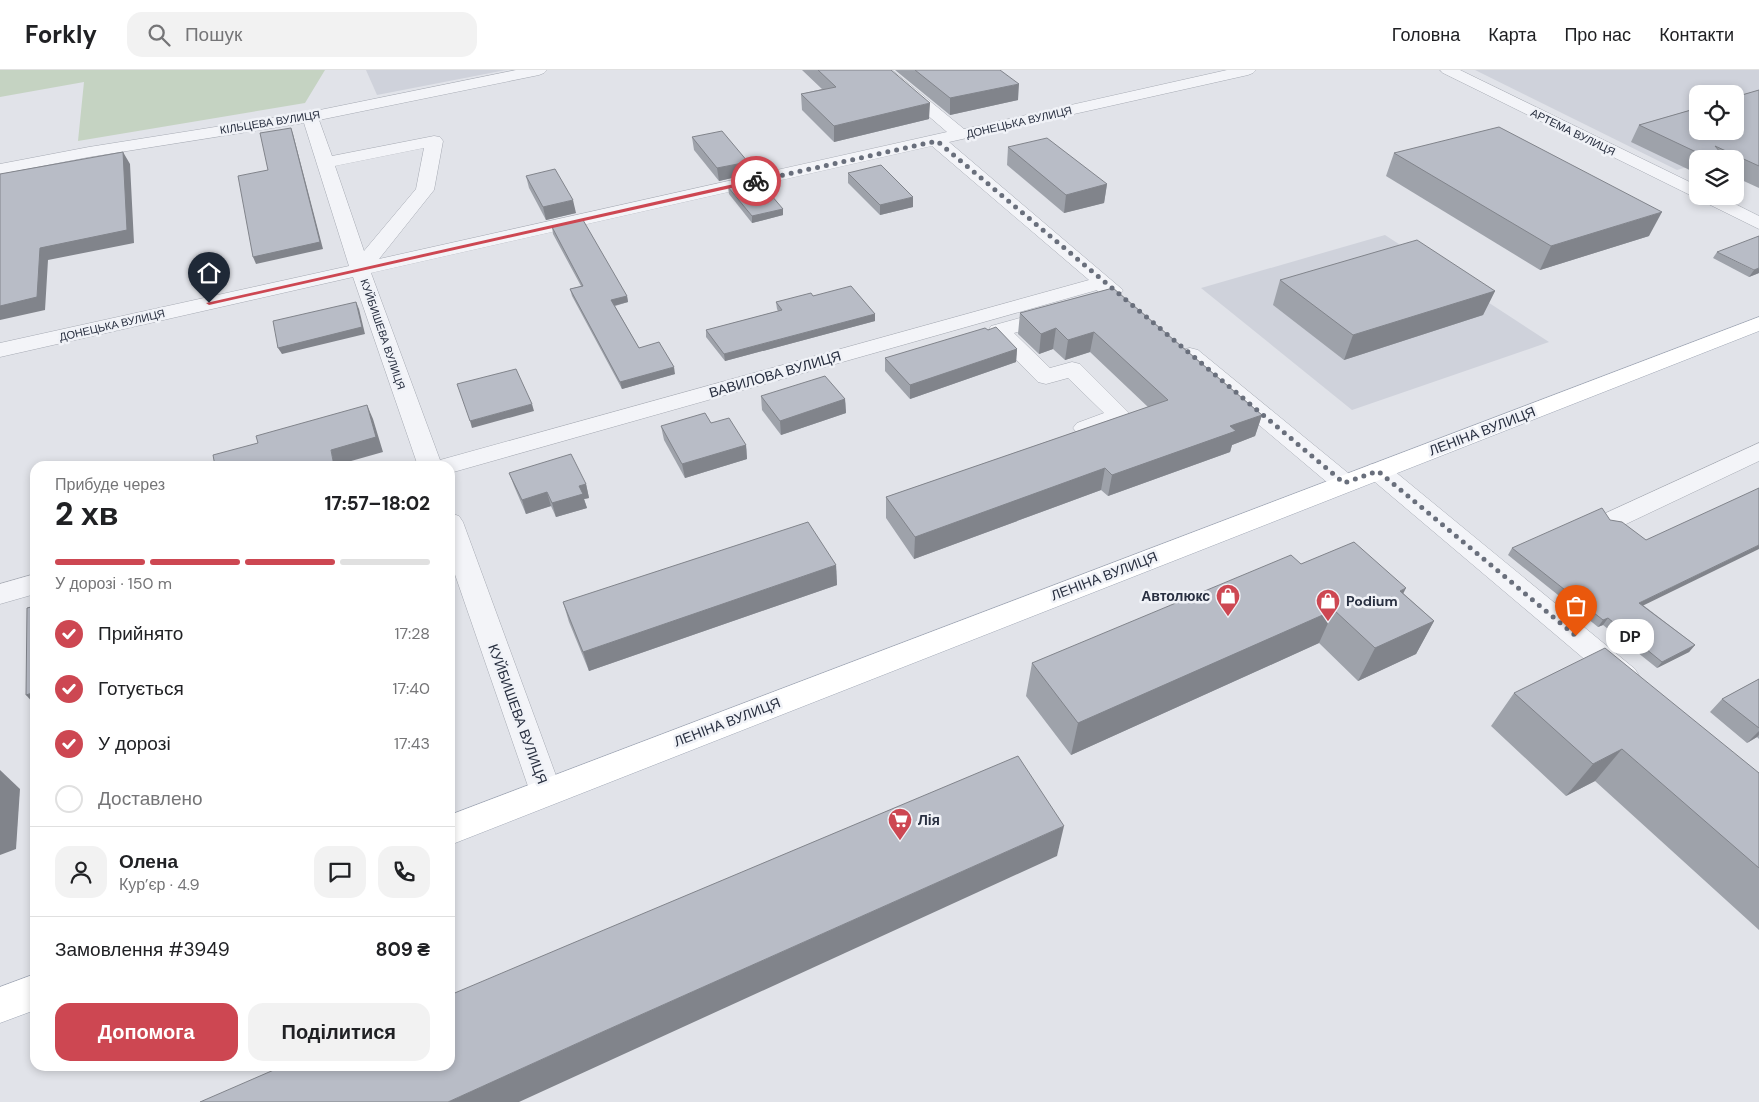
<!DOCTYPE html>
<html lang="uk">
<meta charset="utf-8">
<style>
:root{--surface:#fff;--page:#f2f2f2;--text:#202124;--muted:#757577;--line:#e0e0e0;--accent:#cd4752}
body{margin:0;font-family:"DM Sans",sans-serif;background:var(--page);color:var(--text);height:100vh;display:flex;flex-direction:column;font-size:19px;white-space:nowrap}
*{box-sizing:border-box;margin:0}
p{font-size:16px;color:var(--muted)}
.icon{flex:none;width:28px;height:28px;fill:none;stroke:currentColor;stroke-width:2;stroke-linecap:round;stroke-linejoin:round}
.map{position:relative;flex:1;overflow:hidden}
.side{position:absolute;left:30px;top:391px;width:425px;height:610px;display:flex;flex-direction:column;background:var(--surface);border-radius:15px;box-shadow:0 2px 8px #0003}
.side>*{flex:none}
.fabs{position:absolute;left:1689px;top:15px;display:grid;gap:10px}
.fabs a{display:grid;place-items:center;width:55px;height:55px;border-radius:10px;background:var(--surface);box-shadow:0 2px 8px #0003;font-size:25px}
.pin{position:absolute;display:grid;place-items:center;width:42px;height:42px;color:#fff;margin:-51px -21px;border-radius:50% 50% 50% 0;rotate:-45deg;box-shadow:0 0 5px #0007}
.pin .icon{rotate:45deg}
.courier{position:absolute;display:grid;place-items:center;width:50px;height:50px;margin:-25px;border:4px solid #cd4752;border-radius:50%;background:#fff;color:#222;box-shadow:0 1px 6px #0007}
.bubble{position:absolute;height:35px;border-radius:15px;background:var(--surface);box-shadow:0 2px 8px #0003;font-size:16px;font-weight:800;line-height:35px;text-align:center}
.overview em{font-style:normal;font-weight:800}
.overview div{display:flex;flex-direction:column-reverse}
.overview{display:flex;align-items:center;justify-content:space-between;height:85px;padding:0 25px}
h1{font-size:32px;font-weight:800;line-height:38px}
.bar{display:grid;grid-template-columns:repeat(4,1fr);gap:8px 5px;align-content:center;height:60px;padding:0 25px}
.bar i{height:6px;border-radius:4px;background:var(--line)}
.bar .active{background:var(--accent)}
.bar p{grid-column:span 4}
.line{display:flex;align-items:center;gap:12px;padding:0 25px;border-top:1px solid var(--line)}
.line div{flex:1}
.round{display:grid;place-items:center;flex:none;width:52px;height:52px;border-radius:15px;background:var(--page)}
ol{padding:0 25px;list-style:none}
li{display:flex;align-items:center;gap:15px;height:55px}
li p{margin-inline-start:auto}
li .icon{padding:5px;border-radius:50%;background:var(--accent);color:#fff;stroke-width:4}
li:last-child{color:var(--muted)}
li i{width:28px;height:28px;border:2px solid var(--line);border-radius:50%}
.button{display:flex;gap:10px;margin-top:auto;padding:10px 25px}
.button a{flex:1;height:58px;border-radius:15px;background:var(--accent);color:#fff;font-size:20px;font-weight:800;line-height:58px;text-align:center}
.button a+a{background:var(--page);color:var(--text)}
header{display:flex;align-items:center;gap:30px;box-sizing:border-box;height:70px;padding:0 25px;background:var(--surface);border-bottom:1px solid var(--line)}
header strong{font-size:24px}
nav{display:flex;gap:28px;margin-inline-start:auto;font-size:18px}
.search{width:350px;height:45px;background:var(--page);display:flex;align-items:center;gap:12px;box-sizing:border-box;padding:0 18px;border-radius:15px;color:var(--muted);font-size:19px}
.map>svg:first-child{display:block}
.built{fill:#cfd2db;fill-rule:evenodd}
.green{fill:#c5d3c2}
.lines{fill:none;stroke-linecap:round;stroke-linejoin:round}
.minor-casing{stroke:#a6aab3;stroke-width:1}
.major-casing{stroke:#a0a7b5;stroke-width:1}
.minor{fill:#f3f4f8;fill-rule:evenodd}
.major{fill:#fff;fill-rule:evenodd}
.wall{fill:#9ea2aa}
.shaded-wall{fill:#81848b}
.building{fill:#b8bcc6;stroke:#81848b}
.route{fill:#cd4752}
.done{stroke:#696f7c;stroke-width:5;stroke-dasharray:0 9}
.labels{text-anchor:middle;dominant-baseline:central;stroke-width:5;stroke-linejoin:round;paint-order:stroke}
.far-street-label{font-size:11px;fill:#293041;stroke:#f0f2f7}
.street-label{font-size:14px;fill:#293041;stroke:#f0f2f7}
.poi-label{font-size:14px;font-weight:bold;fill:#293041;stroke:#f0f2f7;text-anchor:start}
</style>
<header>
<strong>Forkly</strong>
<div class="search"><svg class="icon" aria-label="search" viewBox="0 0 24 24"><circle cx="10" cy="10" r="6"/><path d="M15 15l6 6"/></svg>Пошук</div>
<nav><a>Головна</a><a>Карта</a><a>Про нас</a><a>Контакти</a></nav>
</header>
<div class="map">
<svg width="1759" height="1032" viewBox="0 0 1759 1032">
<rect width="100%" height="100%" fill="#e1e3e9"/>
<g class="built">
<path d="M366,0H506L377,25Z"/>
<path d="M1475,0H1759V74L1698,89L1697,94L1677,100ZM1698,24H1735V61H1698Z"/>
<path d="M1385,165L1549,272L1352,340L1201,218Z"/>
</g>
<path class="green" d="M0,0H325L305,33L78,71L84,12L0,27Z"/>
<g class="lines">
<defs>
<g id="minor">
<path d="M516,0H547L544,3L539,5L319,50L332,86L434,66L440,67L443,71L434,120L379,189L947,62L875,0H892L964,59L1227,0H1256L1253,3L1248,5L949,72L1123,220L1120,224L1122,229L1119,233L1014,263L1050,298L1072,292L1080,294L1132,346L1128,351L1085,366L1077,363L1073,358L1077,353L1104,343L1068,308L1046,314L1038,312L988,261L991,256L1100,226L1097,220L450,403V396H418L353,207L0,287V273L349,196L304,53L89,87L0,104V94L89,77L310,42ZM932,76L1089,210L440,390L371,203ZM424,78L416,119L364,181L335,96Z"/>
<path d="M1440,0H1460L1698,116V126H1719L1759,146V159L1443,3Z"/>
<path d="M1190,278L1198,280L1353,407L1357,413L1353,419L1344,421L1335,419L1182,290L1179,285L1182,280Z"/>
<path d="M1759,373V391L1624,455L1615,458L1606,455L1602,449L1606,443Z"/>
<path d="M1378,393L1387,395L1635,599L1640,607L1635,615L1625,619L1615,615L1369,407L1366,401L1369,395Z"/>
<path d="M450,443L459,446L463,452L562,722L557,732L546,736L535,732L530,722L450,490Z"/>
<path d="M35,504V524L0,534V514Z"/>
</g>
<g id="major">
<path d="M1759,247V261L450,775V745Z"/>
<path d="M35,904V940L0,953V917Z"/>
</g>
</defs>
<use href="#minor" class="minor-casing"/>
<use href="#major" class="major-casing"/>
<use href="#minor" class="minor"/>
<use href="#major" class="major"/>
</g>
<g class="wall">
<path d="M802,0H891L929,49L834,72L802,40L801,24L822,19Z"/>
<path d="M895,0H1000L1018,30L950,45Z"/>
<path d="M1759,20V118L1735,107V89H1698V104L1631,72L1639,55Z"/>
<path d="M692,67L749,104L719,111L694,80Z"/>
<path d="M1008,77L1107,114L1104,133L1064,143L1007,95Z"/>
<path d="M1394,83L1649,166L1540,200L1386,106Z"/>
<path d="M848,103L913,137L880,145L848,113Z"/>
<path d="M526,106L576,143L546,150L529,118Z"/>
<path d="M728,117L783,139V145L752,153L729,124Z"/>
<path d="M552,157L627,226L628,232L615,236L639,278L675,304L622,319L572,226L570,219L581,216L553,164Z"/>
<path d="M1717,182L1759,203L1749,207L1713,188Z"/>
<path d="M1280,210L1495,221L1483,245L1344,290L1273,235Z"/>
<path d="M1113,218L1262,345L1255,366L1232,375L1230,382L1108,426L1101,420L914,489L886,448V427L1148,337L1090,282L1065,290L1053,279L1039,284L1018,264L1020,243Z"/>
<path d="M813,226L875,244V251L725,291L706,267V260L778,241L777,239L776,232Z"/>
<path d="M988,260L1017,279L1016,292L910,329L885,301V288Z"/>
<path d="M761,326L845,329L846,343L781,365L762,340Z"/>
<path d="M711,353L746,375L747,389L685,408L664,370L661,356Z"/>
<path d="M509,403L586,414L589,428L584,429L587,438L556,447L551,436L526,444L514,416Z"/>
<path d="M1512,478L1643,535L1695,575L1689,582L1657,598L1603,555L1598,557L1508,485Z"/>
<path d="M1301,494L1403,523L1434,551L1416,584L1358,611L1319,573L1071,685L1026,626L1032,593Z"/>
<path d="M836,495L837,515L589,601L569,552L563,532Z"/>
<path d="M1759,609V669L1757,667L1747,673L1710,642L1722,629Z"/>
<path d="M1514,623L1759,703V860L1595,711L1566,726L1491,656Z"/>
</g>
<g class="shaded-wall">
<path d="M1019,14L1018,30L950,45V28Z"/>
<path d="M930,33L929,49L834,72V56Z"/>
<path d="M291,58L293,64L323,179L256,194L253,187Z"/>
<path d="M123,82L130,94L134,173L48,190L45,240L0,250V236L40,178Z"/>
<path d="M748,92L749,104L719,111L717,98Z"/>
<path d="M1107,114L1104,133L1064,143L1066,125Z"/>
<path d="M913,127V137L880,145V135Z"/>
<path d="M573,130L576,143L546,150L543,137Z"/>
<path d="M783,139V145L752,153V146Z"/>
<path d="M1662,142L1649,166L1540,200L1551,176Z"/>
<path d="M1759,198V203L1749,207L1754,200Z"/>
<path d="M1495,221L1483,245L1344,290L1353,265Z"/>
<path d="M627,226L628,232L613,236L611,230Z"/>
<path d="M356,232L359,239L365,264L282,284L278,278Z"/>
<path d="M875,244V251L725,291L724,284Z"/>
<path d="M1056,258L1053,279L1039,284L1041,264Z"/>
<path d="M1094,262L1090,282L1065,290L1068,270Z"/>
<path d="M1017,279L1016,292L910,329V315Z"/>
<path d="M674,297L675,304L622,319L620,312Z"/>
<path d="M845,329L846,343L781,365L780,351Z"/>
<path d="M532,334L534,341L472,358L470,351Z"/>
<path d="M367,335L373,349L383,382L337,395L338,396H334L331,380Z"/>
<path d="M1262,345L1255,366L1232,375L1230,382L1108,426L1112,405L1230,356Z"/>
<path d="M746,375L747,389L685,408L682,394Z"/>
<path d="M1105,398L1101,420L914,489L915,467Z"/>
<path d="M586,414L589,428L584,429L587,438L556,447L552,433L579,416Z"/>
<path d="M547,422L551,436L526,444L522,430Z"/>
<path d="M1759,475V479L1634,540L1639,533Z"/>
<path d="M836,495L837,515L589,601L583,582Z"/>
<path d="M1406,518L1389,552L1400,521Z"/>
<path d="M1334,540L1319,573L1071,685L1078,653Z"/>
<path d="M1608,548L1603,555L1598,557L1603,550Z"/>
<path d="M1434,551L1416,584L1358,611L1375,578Z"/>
<path d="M1695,575L1689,582L1657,598L1662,592Z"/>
<path d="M35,622V635L26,625Z"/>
<path d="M1759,661V665L1757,667L1747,673Z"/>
<path d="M1622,679L1595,711L1566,726L1593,694Z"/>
<path d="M0,700L20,719L16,779L0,785Z"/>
<path d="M1064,756L1057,786L519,1032H448L600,963Z"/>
</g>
<g class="building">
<path d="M818,0H891L930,33L834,56L801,24L836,17Z"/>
<path d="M915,0H1000L1019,14L950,28Z"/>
<path d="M1759,20V96L1715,76L1726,89H1711L1639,55L1698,38V61H1735V27Z"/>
<path d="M1499,57L1662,142L1551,176L1394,83Z"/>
<path d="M291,58L320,172L253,187L238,106L268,100L260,63Z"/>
<path d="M722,61L748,92L717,98L692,67Z"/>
<path d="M1047,68L1107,114L1066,125L1008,77Z"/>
<path d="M123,82L127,160L40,178L37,227L0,236V104Z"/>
<path d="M881,95L913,127L880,135L848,103Z"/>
<path d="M555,99L573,130L543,137L526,106Z"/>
<path d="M759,111L783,139L752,146L728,117Z"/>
<path d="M583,150L627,226L611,230L639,278L659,272L674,297L620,312L570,219L583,216L552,157Z"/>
<path d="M1759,166V198L1754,200L1717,182Z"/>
<path d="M1417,170L1495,221L1353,265L1280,210Z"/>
<path d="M851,216L875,244L724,284L706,260L782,240L776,232L811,223L813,226Z"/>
<path d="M1113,218L1262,345L1230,356L1236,361L1112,405L1105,398L915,467L886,427L1168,330L1094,262L1068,270L1056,258L1041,264L1020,243Z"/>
<path d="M356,232L362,257L278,278L273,251Z"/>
<path d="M996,257L1017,279L910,315L885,288L985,258L988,260Z"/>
<path d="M516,299L532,334L470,351L457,314Z"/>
<path d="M825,306L845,329L780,351L761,326Z"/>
<path d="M367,335L376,367L331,380L334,396H215L213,385L258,373L256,366Z"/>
<path d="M705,343L711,353L729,348L746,375L682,394L661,356Z"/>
<path d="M571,384L586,414L579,416L583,424L552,433L547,422L522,430L509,403Z"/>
<path d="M1759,418V475L1639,533L1695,575L1662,592L1608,548L1603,550L1512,478L1602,438L1610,450L1622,452L1646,470Z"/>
<path d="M808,452L836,495L583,582L563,532Z"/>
<path d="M1354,472L1406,518L1400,521L1434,551L1375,578L1334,540L1078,653L1032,593L1291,485L1301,494Z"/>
<path d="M35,536V622L26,625L27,538Z"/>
<path d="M1605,578L1759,703V798L1622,679L1593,694L1514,623Z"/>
<path d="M1759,609V658L1722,629Z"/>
<path d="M1018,686L1064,756L600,963L448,1032H200L283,996H450V925L573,873Z"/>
</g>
<path class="route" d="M756,109L758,112L209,235L206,233Z"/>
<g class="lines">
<path class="done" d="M756,111L937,71L1344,413L1378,401L1576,566"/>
</g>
<defs>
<symbol id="shop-pin" viewBox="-11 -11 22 30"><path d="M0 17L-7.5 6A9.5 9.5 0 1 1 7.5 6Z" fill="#cd4752" stroke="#f0f2f7"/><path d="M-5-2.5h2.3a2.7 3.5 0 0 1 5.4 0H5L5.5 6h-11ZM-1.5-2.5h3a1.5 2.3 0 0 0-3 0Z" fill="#fff"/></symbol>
<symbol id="supermarket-pin" viewBox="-11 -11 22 30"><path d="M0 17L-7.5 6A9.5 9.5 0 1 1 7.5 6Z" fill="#cd4752" stroke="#f0f2f7"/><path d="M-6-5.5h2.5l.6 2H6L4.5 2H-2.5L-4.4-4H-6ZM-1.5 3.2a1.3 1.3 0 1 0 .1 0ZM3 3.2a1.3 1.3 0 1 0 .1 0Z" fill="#fff"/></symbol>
</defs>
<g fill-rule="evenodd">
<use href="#shop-pin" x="1214" y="512" width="28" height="38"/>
<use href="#shop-pin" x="1314" y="517" width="28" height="38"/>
<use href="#supermarket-pin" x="886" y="736" width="28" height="38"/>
</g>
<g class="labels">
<g class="far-street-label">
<text transform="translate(270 52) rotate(-9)">КІЛЬЦЕВА ВУЛИЦЯ</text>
<text transform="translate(1019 52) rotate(-13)">ДОНЕЦЬКА ВУЛИЦЯ</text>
<text transform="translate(1573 62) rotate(26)">АРТЕМА ВУЛИЦЯ</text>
<text transform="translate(112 255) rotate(-13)">ДОНЕЦЬКА ВУЛИЦЯ</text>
<text transform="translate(383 264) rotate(71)">КУЙБИШЕВА ВУЛИЦЯ</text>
</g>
<g class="street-label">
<text transform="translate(775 304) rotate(-16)">ВАВИЛОВА ВУЛИЦЯ</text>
<text transform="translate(1482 361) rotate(-21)">ЛЕНІНА ВУЛИЦЯ</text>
<text transform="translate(1104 506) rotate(-21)">ЛЕНІНА ВУЛИЦЯ</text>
<text transform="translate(518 644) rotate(70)">КУЙБИШЕВА ВУЛИЦЯ</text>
<text transform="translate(727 652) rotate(-21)">ЛЕНІНА ВУЛИЦЯ</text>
</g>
<g class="poi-label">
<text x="1210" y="526" text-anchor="end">Автолюкс</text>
<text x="1346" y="531">Podium</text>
<text x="918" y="750">Лія</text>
</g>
</g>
</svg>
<div class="fabs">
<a><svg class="icon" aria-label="locate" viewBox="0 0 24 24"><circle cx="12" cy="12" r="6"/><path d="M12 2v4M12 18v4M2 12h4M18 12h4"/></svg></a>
<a><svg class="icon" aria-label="layers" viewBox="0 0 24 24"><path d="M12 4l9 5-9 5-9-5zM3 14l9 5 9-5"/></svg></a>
</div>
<div class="pin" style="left:1576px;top:566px;background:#ea580c"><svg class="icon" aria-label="bag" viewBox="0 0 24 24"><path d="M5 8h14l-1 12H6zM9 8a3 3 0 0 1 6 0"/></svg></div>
<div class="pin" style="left:209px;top:233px;background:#1f2937"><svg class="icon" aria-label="home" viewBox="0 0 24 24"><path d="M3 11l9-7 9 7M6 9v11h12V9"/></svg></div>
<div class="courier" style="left:756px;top:111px"><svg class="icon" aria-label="bike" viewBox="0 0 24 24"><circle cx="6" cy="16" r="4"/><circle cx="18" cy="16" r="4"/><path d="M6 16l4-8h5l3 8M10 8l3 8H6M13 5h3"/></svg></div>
<div class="bubble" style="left:1606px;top:549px;width:48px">DP</div>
<section class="side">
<div class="overview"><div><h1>2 хв</h1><p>Прибуде через</p></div><em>17:57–18:02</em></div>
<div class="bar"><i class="active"></i><i class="active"></i><i class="active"></i><i></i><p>У дорозі · 150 m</p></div>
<ol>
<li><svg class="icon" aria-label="check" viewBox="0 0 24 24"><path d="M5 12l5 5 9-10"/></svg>Прийнято<p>17:28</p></li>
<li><svg class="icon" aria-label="check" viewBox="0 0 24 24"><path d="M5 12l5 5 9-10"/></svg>Готується<p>17:40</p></li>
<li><svg class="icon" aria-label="check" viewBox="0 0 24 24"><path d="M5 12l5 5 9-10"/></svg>У дорозі<p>17:43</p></li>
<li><i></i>Доставлено</li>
</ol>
<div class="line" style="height:90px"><a class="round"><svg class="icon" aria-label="person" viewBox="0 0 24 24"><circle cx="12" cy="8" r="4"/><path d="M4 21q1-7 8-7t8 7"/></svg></a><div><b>Олена</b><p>Кур’єр · 4.9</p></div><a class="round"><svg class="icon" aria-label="chat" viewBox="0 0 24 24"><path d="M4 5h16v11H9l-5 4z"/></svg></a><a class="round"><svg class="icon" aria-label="phone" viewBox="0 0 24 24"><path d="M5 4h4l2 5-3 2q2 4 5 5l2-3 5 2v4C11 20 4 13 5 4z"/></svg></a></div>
<div class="line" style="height:65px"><div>Замовлення #3949</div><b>809 ₴</b></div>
<div class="button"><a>Допомога</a><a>Поділитися</a></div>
</section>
</div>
